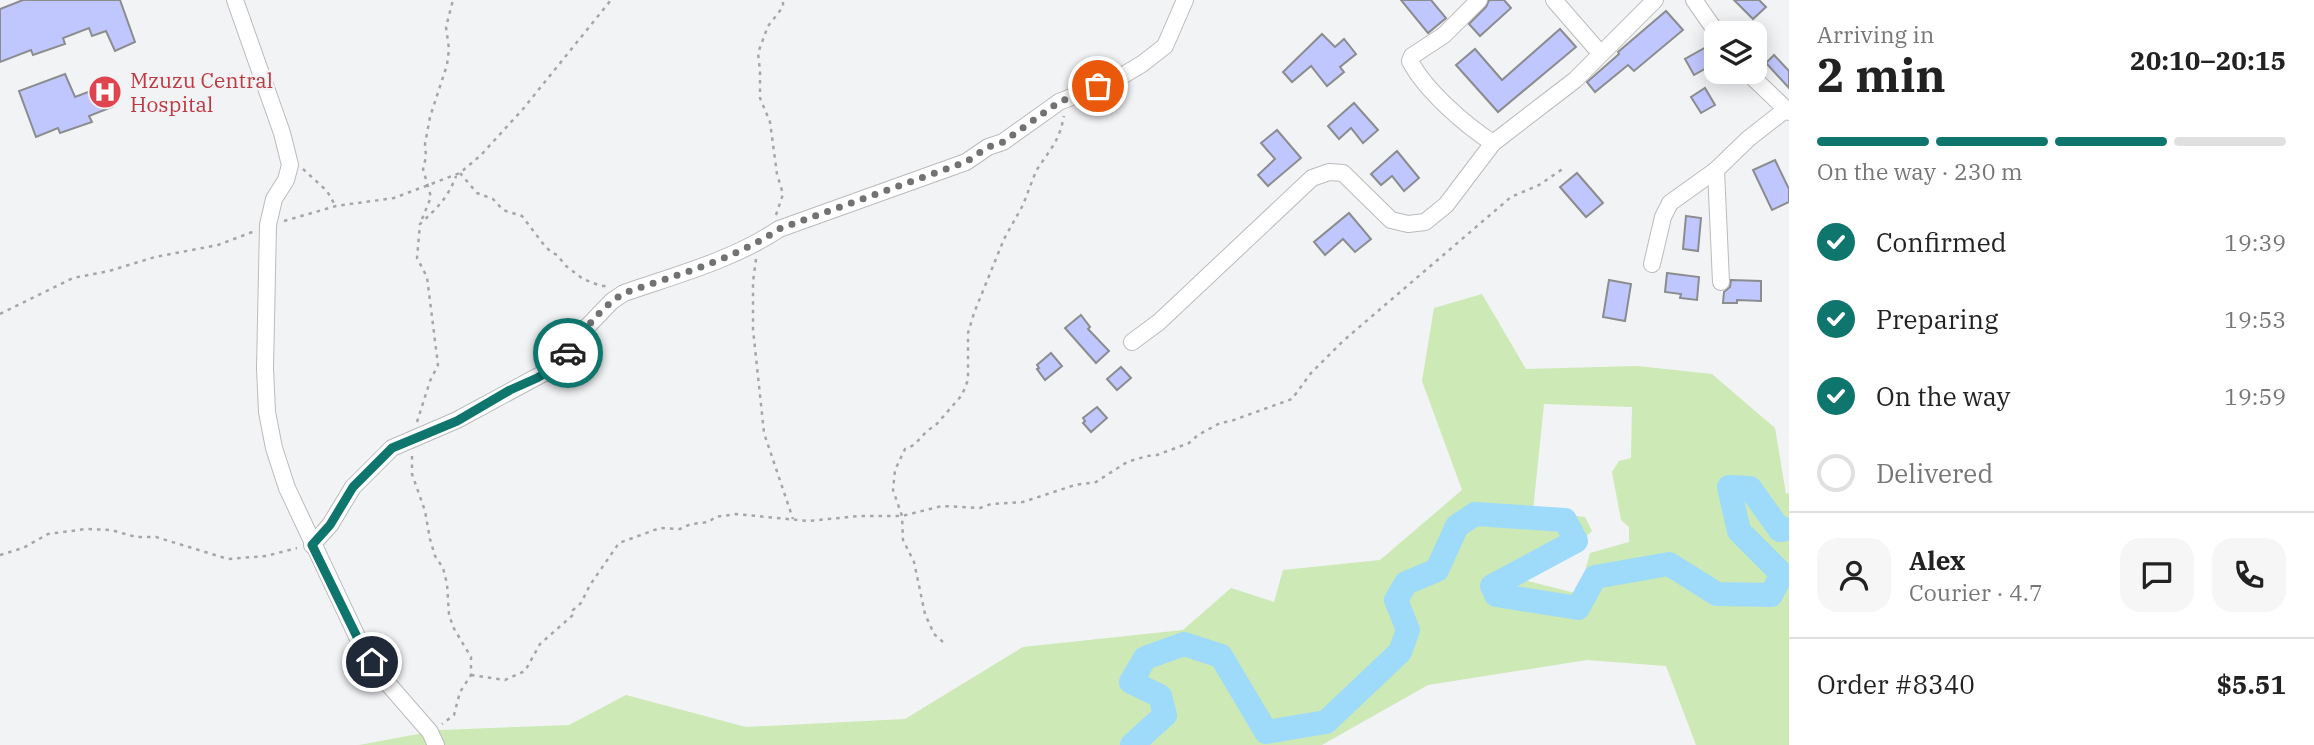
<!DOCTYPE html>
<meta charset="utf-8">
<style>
:root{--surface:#fff;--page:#f6f6f6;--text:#222;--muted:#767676;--line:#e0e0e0;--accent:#0f766e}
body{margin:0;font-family:"IBM Plex Serif",serif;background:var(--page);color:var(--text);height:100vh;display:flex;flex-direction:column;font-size:26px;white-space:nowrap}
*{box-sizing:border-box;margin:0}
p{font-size:23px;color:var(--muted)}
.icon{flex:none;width:38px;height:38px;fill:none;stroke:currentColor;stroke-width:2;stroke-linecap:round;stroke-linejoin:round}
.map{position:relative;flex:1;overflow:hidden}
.drawer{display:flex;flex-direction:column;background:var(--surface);width:525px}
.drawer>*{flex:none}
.fabs{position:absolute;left:1704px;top:21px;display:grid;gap:14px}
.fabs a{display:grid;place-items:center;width:63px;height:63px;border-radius:14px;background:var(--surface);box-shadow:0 4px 18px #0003;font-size:35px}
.pin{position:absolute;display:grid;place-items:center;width:60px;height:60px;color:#fff;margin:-30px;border:4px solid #fff;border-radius:50%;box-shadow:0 2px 7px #0007}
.courier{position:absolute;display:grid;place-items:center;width:70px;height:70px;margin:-35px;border:5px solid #0f766e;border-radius:50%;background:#fff;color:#222;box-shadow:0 2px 9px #0007}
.summary em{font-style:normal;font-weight:700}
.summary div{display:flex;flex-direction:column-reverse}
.summary{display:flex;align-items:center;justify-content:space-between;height:119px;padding:0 28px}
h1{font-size:46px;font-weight:700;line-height:52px}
.bar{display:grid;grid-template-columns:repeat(4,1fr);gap:10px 7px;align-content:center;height:84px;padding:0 28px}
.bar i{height:9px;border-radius:5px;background:var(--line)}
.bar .selected{background:var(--accent)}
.bar p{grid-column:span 4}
.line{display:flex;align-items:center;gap:18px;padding:0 28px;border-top:2px solid var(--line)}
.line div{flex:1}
.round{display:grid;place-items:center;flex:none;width:74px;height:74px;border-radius:21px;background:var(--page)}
ol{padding:0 28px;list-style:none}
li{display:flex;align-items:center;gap:21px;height:77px}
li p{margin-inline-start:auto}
li .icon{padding:7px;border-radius:50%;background:var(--accent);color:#fff;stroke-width:4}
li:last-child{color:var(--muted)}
li i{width:38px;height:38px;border:4px solid var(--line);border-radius:50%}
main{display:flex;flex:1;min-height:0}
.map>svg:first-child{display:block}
.green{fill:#cde9b5;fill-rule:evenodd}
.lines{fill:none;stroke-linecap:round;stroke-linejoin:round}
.river{stroke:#9edbfb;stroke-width:24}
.building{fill:#c0c7fe;stroke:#8b8c8e;stroke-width:2}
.minor-casing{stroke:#bbbbbd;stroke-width:18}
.path{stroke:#a6a6a8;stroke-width:2.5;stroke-dasharray:3.5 5;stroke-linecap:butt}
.minor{stroke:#fff;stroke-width:16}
.done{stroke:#717273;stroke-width:7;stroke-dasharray:0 12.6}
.route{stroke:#0f766e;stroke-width:9}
.labels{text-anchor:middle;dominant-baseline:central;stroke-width:5;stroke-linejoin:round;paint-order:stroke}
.health-label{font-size:21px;fill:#be3a42;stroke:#f2f3f5;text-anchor:start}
</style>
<main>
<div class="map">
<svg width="1789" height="745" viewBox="0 0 1789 745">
<rect width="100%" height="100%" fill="#f2f3f5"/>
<path class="green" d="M1482,294L1526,369L1637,366L1712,374L1775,428L1786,494L1789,493V745H1696L1666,666L1587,660L1428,685L1322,745H359L440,730L569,725L626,695L746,727L905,719L1023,647L1183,630L1231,588L1274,602L1283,570L1380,560L1462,490L1422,381L1434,308ZM1544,404L1632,407L1631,458L1619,461L1612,472L1621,520L1629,527V542L1590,553L1579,594L1520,579L1570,552L1592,531L1585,517L1533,511Z"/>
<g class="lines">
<path class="river" d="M1132,745L1165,715L1160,696L1131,682L1145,658L1184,644L1221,656L1266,732L1326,722L1400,652L1408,630L1396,600L1406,583L1437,570L1457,526L1475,514L1565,520L1576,541L1492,586L1496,595L1578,608L1595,577L1669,564L1717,594L1771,595L1782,574L1739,531L1729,487L1750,488L1780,530L1789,529"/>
</g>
<g class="building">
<path d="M23,0H120L135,42L115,51L106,31L92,36L89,28L63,38L65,44L33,55L31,50L0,62V9Z"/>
<path d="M1401,0H1431L1446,18L1428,33Z"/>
<path d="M1489,0H1504L1511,8L1480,36L1469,24L1486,7Z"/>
<path d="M1734,0H1759L1766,7L1753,19Z"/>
<path d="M1666,11L1683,30L1634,71L1628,65L1595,92L1587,82L1619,54L1618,52Z"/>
<path d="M1560,29L1576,47L1498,112L1456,65L1475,49L1502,80Z"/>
<path d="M1322,34L1335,47L1344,39L1356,54L1340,67L1344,72L1327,86L1311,66L1292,82L1283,72Z"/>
<path d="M1708,46L1717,62L1694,75L1685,59Z"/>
<path d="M1774,55L1789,71V88L1766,63Z"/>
<path d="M65,74L75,97L104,86L112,107L89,116L92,122L60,133L58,128L36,137L19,91Z"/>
<path d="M1705,88L1715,105L1701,113L1691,97Z"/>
<path d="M1354,103L1378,130L1363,143L1351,128L1339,139L1328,126Z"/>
<path d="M1277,130L1301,158L1268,186L1258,175L1275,159L1261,143Z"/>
<path d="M1397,151L1419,178L1404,191L1392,176L1381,185L1371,174Z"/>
<path d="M1775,160L1789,189V202L1772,210L1753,170Z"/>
<path d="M1577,173L1603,203L1586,217L1560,187Z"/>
<path d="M1349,213L1371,239L1355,252L1343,239L1325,255L1314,242Z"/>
<path d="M1686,216L1701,218L1698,251L1683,249Z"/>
<path d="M1667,273L1699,277L1697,300L1680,298L1681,294L1665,292Z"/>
<path d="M1609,280L1631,284L1625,321L1603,317Z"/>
<path d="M1731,280L1761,281V301L1737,300V303H1723L1724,292L1730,287Z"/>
<path d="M1081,315L1090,327L1088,329L1109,351L1096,363L1065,328Z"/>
<path d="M1051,353L1062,366L1045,380L1037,369L1039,368L1037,365Z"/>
<path d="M1121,367L1131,378L1117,390L1107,379Z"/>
<path d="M1097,407L1107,418L1091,432L1083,423L1085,421L1083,418Z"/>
</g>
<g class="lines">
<defs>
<g id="minor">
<path d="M235,0L282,133L290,165L286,180L274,199L268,225L265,368L267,412L274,448L287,488L361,645L383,678L430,732L436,745"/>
<path d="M1479,0L1444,35L1412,56L1410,61C1425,90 1465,125 1493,143"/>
<path d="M1554,0L1600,53"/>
<path d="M1694,0L1717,33"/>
<path d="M1747,72L1789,112"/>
<path d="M1716,170L1721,282"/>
<path d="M1652,264L1663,217L1670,203L1716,170L1748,139L1785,110"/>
<path d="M1132,342L1159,322L1312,178L1329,172L1343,173L1391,220L1408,224L1425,222L1446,205L1493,143L1575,80L1655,0"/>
<path d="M312,545L330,525L353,487L392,448L457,420L557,366L584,330L612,301L624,293C676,275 733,260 779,229L966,162L988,147L1003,142L1059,102L1120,77L1142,64L1165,46L1185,0"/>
</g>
</defs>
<use href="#minor" class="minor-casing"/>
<g class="path">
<path d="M303,169L327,191L335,205"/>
<path d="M460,173L477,193L493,199L503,210L522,216L544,245L551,252L557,255L566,266L583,279L601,286H607"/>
<path d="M776,215L783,194L777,174L770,122L760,98V71L758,53L768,26L783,7V0"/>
<path d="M422,219L431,197L423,169L426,157L425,144L430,117L447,65L449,49L446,27L453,0"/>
<path d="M284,221L336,206L394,198L460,173L481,155L523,109L611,0"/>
<path d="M756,259L753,282V329L764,433L793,519"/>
<path d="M0,314L73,278L109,271L155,257L218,245L255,231"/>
<path d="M417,422L430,381L438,365L427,277L417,258L420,224C437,208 448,198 456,176"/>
<path d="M412,456V474L425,511L430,539L435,556L443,568L447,584L449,614L453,627L471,657V675L460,692L454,715L442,724"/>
<path d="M0,555L23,548L48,534L86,529L111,530L136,537H156L228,559L266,556L297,548"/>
<path d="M943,642L934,634L925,614L914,562L903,540L902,516L893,490L895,470L905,449L914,445L928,430L935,426L962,395L968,380V333L974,313L1004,239L1023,205L1036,171L1055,143L1061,129L1064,116"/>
<path d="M471,675L505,680L525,671L540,644L574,614L573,610L581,603L590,585L619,543L660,528L680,529L691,524L709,522L715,517L736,514L808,521L859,516H902L942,506L980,508L991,504L1023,502L1075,485L1096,482L1127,462L1147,456L1157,455L1189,443L1198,435L1220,423L1231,421L1292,399L1311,373L1343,341L1511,197L1539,185L1564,168"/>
</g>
<use href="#minor" class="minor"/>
</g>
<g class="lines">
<path class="done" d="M568,353C584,330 600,308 624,293C676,275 733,260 779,229L966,162L988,147L1003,142L1059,102L1098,86"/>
<path class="route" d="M372,662L361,645L312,545L330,525L353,487L392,448L457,421L510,390L537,378L557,366L568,353"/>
</g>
<defs>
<symbol id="hospital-disc" viewBox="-11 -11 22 22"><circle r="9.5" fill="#e0444e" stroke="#f2f3f5"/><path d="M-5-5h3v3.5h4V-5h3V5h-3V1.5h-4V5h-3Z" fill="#fff"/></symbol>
</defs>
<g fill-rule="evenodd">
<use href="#hospital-disc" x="86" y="73" width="38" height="38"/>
</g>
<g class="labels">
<g class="health-label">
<text x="130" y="80">Mzuzu Central<tspan x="130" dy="24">Hospital</tspan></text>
</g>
</g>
</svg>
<div class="fabs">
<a><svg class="icon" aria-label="layers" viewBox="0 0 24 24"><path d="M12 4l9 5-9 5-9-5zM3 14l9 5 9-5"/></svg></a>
</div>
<div class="pin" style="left:1098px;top:86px;background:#ea580c"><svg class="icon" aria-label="bag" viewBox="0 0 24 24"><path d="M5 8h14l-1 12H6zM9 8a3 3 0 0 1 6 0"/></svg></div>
<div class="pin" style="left:372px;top:662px;background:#1f2937"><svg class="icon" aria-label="home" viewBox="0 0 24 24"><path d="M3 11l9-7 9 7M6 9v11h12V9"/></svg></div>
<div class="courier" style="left:568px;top:353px"><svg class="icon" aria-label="car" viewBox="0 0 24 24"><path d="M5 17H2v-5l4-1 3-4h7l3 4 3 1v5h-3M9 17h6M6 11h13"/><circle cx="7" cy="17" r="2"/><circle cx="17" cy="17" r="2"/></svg></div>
</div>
<section class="drawer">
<div class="summary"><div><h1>2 min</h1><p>Arriving in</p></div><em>20:10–20:15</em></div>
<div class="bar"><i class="selected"></i><i class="selected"></i><i class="selected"></i><i></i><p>On the way · 230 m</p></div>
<ol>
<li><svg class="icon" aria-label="check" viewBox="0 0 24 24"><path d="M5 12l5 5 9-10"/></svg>Confirmed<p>19:39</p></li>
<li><svg class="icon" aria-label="check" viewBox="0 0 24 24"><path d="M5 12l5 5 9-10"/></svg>Preparing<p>19:53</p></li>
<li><svg class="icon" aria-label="check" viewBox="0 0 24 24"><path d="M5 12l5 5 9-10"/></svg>On the way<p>19:59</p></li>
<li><i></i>Delivered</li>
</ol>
<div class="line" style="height:126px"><a class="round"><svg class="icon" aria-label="person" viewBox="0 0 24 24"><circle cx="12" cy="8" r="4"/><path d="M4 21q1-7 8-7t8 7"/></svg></a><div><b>Alex</b><p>Courier · 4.7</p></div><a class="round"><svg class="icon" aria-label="chat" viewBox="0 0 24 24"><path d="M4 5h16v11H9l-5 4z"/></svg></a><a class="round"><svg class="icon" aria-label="phone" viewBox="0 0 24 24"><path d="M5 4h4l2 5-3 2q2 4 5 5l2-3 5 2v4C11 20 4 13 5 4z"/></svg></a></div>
<div class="line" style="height:91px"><div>Order #8340</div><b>$5.51</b></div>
</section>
</main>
